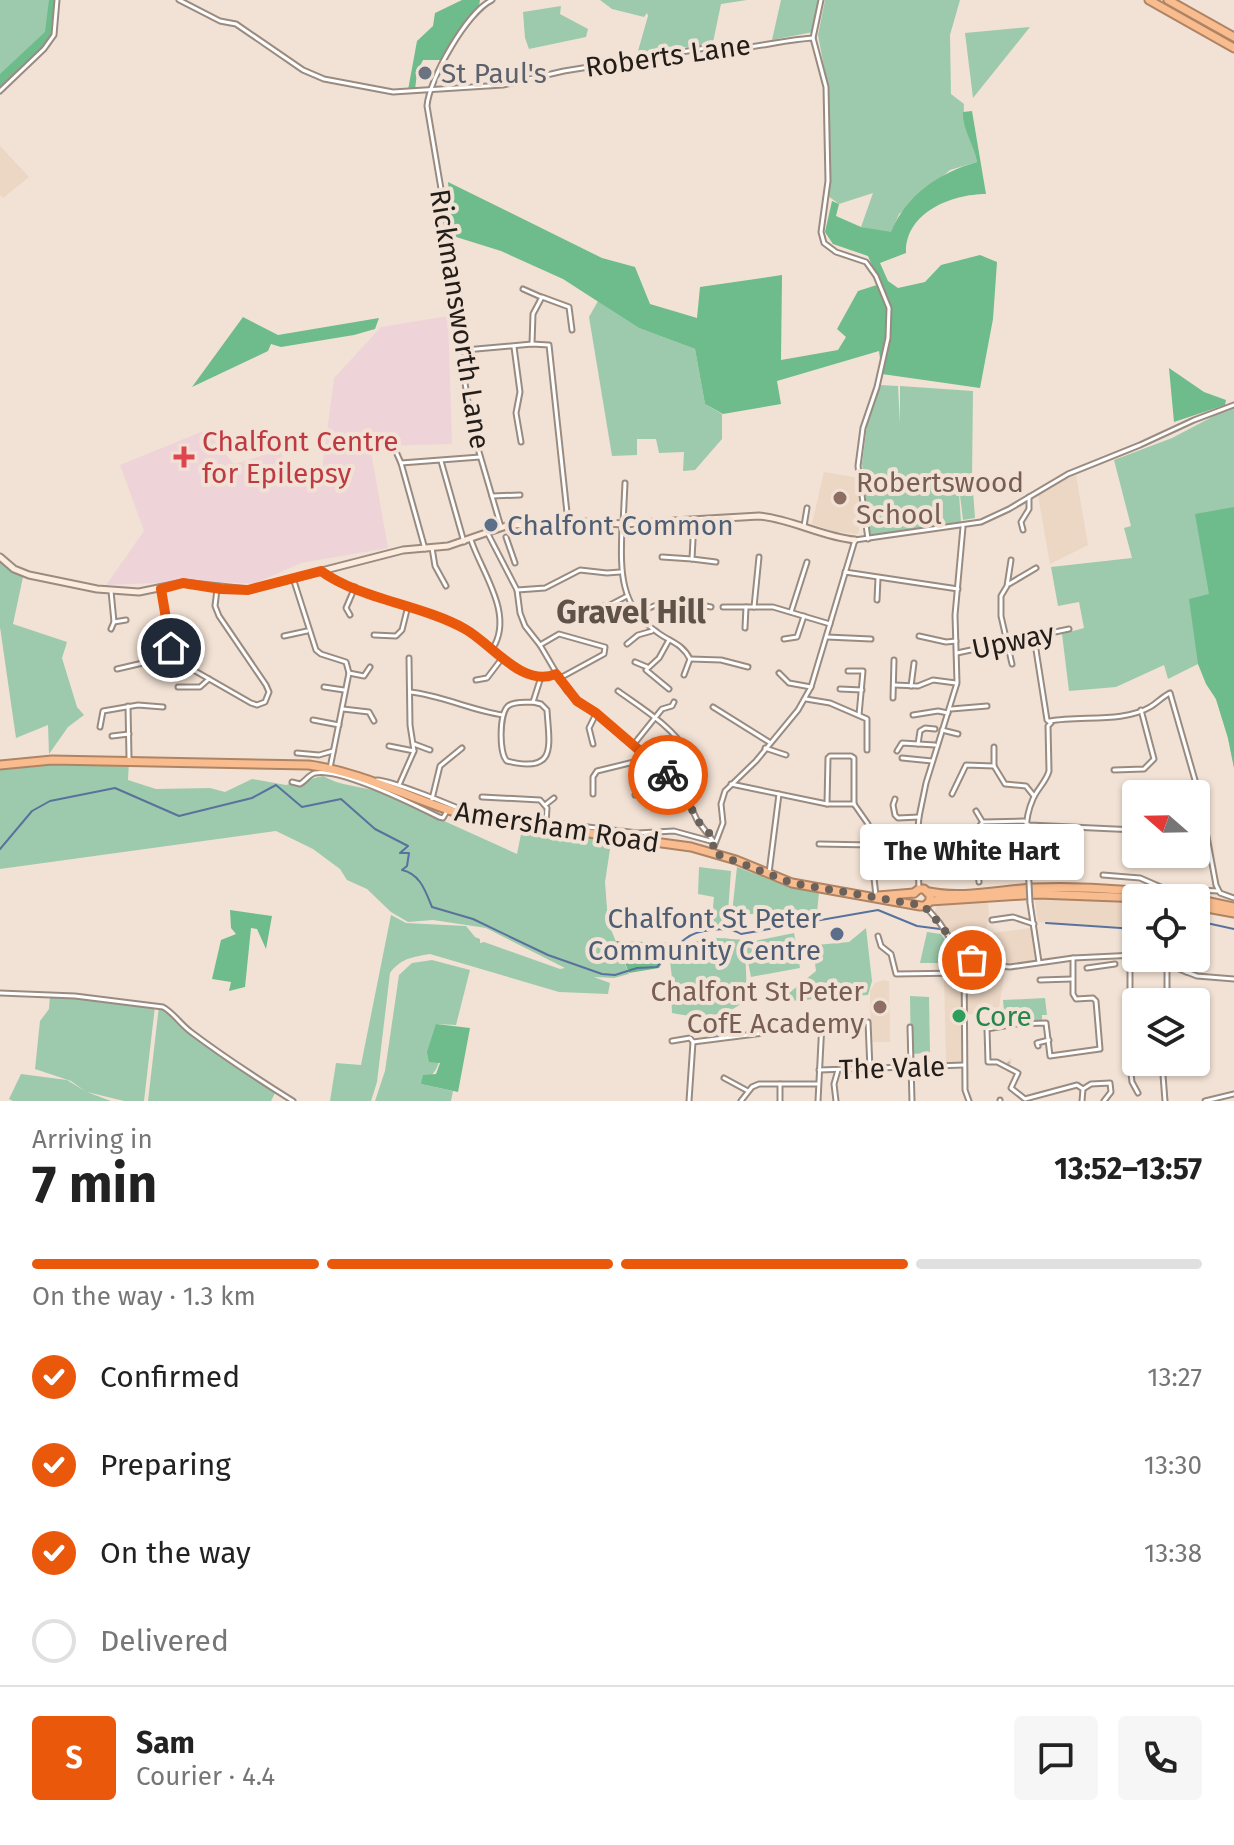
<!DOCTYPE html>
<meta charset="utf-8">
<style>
:root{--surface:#fff;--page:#f6f6f6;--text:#222;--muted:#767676;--line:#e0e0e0;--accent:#ea580c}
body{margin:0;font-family:"Fira Sans",sans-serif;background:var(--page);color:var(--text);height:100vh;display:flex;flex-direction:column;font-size:30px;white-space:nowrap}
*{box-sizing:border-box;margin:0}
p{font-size:26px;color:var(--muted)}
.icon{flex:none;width:44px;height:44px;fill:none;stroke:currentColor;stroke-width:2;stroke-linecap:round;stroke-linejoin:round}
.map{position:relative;height:1101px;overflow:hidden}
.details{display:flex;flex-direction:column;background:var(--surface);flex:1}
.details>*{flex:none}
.needle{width:52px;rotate:290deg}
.buttons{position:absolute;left:1122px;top:780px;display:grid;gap:16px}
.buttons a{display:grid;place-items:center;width:88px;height:88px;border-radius:8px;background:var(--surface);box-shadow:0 2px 6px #0004;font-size:40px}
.pin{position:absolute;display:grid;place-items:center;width:68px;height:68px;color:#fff;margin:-34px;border:4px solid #fff;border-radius:50%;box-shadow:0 2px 8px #0007}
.courier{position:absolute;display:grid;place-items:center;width:80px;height:80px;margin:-40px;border:6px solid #ea580c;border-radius:50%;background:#fff;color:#222;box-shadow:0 2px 10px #0007}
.bubble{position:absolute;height:56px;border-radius:8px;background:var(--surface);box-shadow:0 2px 6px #0004;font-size:26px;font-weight:700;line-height:56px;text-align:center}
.headline em{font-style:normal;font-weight:700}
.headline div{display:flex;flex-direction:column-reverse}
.headline{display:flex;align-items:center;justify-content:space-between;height:136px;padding:0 32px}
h1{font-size:52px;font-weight:700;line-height:60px}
.bar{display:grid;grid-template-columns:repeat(4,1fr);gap:12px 8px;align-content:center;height:96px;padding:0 32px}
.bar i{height:10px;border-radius:6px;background:var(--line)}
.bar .on{background:var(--accent)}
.bar p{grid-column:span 4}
.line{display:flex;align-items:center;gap:20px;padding:0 32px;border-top:2px solid var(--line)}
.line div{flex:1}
.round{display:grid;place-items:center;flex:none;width:84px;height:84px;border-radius:8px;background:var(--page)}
ol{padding:0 32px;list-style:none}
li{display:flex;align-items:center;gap:24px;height:88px}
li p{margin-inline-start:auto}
li .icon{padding:8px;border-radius:50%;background:var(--accent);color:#fff;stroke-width:4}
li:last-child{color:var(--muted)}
li i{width:44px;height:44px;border:4px solid var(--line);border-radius:50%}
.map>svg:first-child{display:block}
.built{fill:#ecd6c4}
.medical{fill:#eed4d8}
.green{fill:#9dcaac}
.forest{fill:#6ebb8b}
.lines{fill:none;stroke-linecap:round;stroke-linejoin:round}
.stream{stroke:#58729d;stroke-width:2}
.street-tunnel{stroke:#c9bbaf;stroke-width:3;stroke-dasharray:3 1.5;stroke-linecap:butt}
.street-casing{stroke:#9a8b80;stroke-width:7}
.secondary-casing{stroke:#9a8b80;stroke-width:9}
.highway-casing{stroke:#ae8465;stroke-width:11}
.street{stroke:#fff;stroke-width:3}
.secondary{stroke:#fdebdd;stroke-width:5}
.highway{stroke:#f9bc8e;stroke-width:7}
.street-bridge-casing{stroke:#9a8b80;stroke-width:7;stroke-linecap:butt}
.street-bridge{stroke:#fff;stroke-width:3}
.done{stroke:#6b625b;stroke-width:8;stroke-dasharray:0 14.4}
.route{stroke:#ea580c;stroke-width:10}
.worship-dot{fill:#6b7280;stroke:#f2e2d5;stroke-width:3}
.health-dot{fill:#e0444e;stroke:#f2e2d5;stroke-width:3}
.education-dot{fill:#8d6e63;stroke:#f2e2d5;stroke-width:3}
.service-dot{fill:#5c6f8a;stroke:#f2e2d5;stroke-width:3}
.leisure-dot{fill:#2e9e5b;stroke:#f2e2d5;stroke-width:3}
.labels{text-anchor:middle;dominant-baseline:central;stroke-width:8;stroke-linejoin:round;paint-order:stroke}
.street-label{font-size:28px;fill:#231d19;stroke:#f2e2d5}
.worship-label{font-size:28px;fill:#5b616d;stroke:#f2e2d5;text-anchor:start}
.health-label{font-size:28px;fill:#be3a42;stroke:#f2e2d5;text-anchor:start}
.education-label{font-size:28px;fill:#785e54;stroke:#f2e2d5;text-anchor:start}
.service-label{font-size:28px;fill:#4e5e75;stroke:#f2e2d5;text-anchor:start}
.leisure-label{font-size:28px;fill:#27864d;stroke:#f2e2d5;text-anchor:start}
.quarter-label{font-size:32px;font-weight:bold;fill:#5f5248;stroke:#f2e2d5}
</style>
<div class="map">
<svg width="1234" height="1101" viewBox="0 0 1234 1101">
<rect width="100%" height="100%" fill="#f2e2d5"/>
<g class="built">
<path d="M0,146L29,177L3,198L0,195Z"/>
<path d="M824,472L860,478L862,518L858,534L836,532L812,524Z"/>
<path d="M1076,475L1088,545L1050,564L1038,495L1062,480Z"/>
<path d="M1035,899L1125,901L1124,926H1081L1038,922Z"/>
<path d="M988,901L989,915L985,934L1031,928L1036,960L999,965L969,957L960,952L943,924L933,917L937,906Z"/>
<path d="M967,961L1005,969L998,1014H966L965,964Z"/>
<path d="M959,974L962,993L961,1064H946L944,975Z"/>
<path d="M884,980L889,981L890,1042H871L870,991L875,983Z"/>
</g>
<path class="medical" d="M448,316L452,444L370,446L388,548L301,563L254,584L203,581L106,585L144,531L120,465L206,430L234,464L281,450L285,472L321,477L334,378L381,327Z"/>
<g class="green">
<path d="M0,0H55L53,32L36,55L0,85Z"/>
<path d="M600,0H747L721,4L712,47H685L639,55L638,51L648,16L647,13L644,17L612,9Z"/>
<path d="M781,0H819L813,32L772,40Z"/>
<path d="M825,0H960L950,35L951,94L964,104C962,126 973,141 977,162L950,170L899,214L891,233L861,227L873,193L839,204L828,196L827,83L818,35Z"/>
<path d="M561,6L560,14L588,29L586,37L529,49L525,38L523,12Z"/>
<path d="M1030,27L973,98L965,33Z"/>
<path d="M598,301L639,328L695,349L705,404L722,414V439L695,470L683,471L684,452L659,453L656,439H637V455L612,456L589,317Z"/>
<path d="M880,385L898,386L900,424V386L973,391L972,477L975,518L963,520L958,479L961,522L870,536L862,464L867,424Z"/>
<path d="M1234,409V767L1228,738L1216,699L1198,664L1168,679L1164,665L1116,687L1069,691L1062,634L1084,628L1079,602L1058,606L1051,567L1132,558L1124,528L1131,526L1114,460L1172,438L1214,416Z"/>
<path d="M0,561L23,577L13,624L67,642L62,658L77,707L84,715L68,727L49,754L48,725L16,738L0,627Z"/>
<path d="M129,761L128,780L156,789L210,788L225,792L252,779L286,785L323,776C340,786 361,786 380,792L517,854L523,824L612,836L605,882L608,922L629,974L614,978L594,977L610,983L608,994L559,992L430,954C413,957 401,958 390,973L377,1082L371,1101H330L336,1063L361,1065L391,915L406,923L466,926L475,937L480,939V943L484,942L560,969L565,968L486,928L433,920L408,922L391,912L367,889L347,880L340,869L313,849L276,831L0,869V765Z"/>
<path d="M699,867L731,871L727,926H711L714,897L698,894Z"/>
<path d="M737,867L789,887L819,892L817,913C788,912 761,916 732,913Z"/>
<path d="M866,928L872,981L868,995L789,1001V993L816,971L813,948L816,945L849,942Z"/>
<path d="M927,932L941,934L953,952L938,963H920Z"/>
<path d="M794,933L800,968L751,977L745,946L747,997C731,1019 696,1018 672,1013L671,989L668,988L672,978L670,961C698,934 706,937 743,940L745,943Z"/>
<path d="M432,960L470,970L456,1025L436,1024C439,1052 447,1067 421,1084L453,1091L451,1101H375L385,1071L399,975L412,963Z"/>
<path d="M50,995C85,997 119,1004 155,1006L144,1101H124L87,1092L111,1101H13L9,1099L21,1074L67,1080L85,1091L71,1081L35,1069L40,1021L49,1009Z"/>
<path d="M910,996L929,997L930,1053L911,1054Z"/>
<path d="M1045,998L1047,1015H1042V1021L1005,1023L1003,1000Z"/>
<path d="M159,1006L240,1069L276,1091L271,1101H148Z"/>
</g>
<g class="forest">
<path d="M49,0H56L54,31L43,48L0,87V74L45,32Z"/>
<path d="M462,0H480L479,6L441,60H423L417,72L415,90H408L417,41L433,26L435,13Z"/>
<path d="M972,111L986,194C951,194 905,213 906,253L880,263L888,281L898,288L925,282L941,265L980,255L997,262L993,319L980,388L882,374L879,351L777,381L781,404L723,414L705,404L695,349L639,328L563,279L501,251L453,236L448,182L602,258L635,267L650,304L697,318L700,287L782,275L781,360L838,350L846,337L837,329L858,291L880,284L868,256L833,244L825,232L832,201L839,204L836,216L861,227L891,232C907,194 939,173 977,162C974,145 962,128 963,112Z"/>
<path d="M243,317L278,335L379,318L375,329L354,335L281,347L271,344L268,351L192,387Z"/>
<path d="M1169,368L1204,392L1226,400L1225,405L1174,422Z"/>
<path d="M1234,507V768L1228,738L1216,699L1206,684L1198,664L1189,599L1209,594L1195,514Z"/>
<path d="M230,910L272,916L266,949L257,929L251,928L245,987L229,991L231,982L212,979L221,940L236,934L231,928Z"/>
<path d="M616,941L674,943L659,968L629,973Z"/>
<path d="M436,1024L470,1028L458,1092L421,1084L423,1075L436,1074L440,1063L429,1062L427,1052Z"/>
</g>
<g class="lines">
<g class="stream">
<path d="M0,849L32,811L50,801L115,788L179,816L252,798L276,785L302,807L341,799L375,829L408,846L400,853H409L407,866L402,870C420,874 425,890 432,907L473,919L548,955L602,974L615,975L637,968L657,967C666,957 675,947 685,939C697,929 728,926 741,934L878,910L917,926L940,929"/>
<path d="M1202,922L1234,929"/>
<path d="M1046,923L1136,929"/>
</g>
<path class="street-tunnel" d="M1008,1064L1011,1060"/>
<defs>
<g id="street">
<path d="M179,0L220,21L236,24L303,70L324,79L393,92L503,85L564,71L706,48C741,53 777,40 813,38"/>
<path d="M492,0C467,12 429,79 427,106L449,236L454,298L465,350V383L472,428L501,527"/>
<path d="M821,0L813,38L826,87L828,181L821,232L824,243L836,252L866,262L876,276L889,308L888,338L877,387L863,428L858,466L868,539"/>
<path d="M0,91L44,49L54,35L57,0"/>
<path d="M523,289L541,297"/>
<path d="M532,344L533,314L542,297L569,307L572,330"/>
<path d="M514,347L520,392L516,413L521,442"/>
<path d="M465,350L532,344L549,345L568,522"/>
<path d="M393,445L401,463L425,549"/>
<path d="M441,461L464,542"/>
<path d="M401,463L480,457"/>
<path d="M492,496L520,495"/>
<path d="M694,520L692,559L716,562"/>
<path d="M622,524C621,566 617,605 657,632C670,642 682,643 690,659L684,675"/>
<path d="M623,524L625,483"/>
<path d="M804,526L807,508"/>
<path d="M1023,530L1021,522L1029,509V497"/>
<path d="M488,534L517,590L520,613L525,626L540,645L567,691L673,779L683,790L697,820L714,842"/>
<path d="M506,537L515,563"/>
<path d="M471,540C482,573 514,614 493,648"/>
<path d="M432,548L435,566L446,586"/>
<path d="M662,557L692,559"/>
<path d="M1011,560L1007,586L1001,596V616L1012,664"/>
<path d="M323,572C361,600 424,605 466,629C492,645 522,687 556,674"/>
<path d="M845,572L958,589"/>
<path d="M293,578L316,650L321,654L346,662L349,673L330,768"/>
<path d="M1009,584L1036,568"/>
<path d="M161,589L168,636L176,660L251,703L257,705L265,702L269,692L266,685L219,616L215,606L217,589"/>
<path d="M517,590L545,588L580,570L607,573L620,572"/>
<path d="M111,591L114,622L111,629"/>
<path d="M877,600L878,578"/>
<path d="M587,606H608L627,596"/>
<path d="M723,607H773L830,624"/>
<path d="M754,607L759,557"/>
<path d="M791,612L807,562"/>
<path d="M639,614C663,597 683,601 711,607"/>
<path d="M350,615L346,608L355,587"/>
<path d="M114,622L126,620"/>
<path d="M745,628L746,607"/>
<path d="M374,635L396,636L402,630L408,606"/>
<path d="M284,636L307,631"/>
<path d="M919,636L946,642L956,641"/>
<path d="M827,637L871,639"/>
<path d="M784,639L797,637L804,616"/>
<path d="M669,640L659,658L646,670L669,689"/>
<path d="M627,644L638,635L652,631"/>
<path d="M540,645L559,634L605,647L604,654L560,678"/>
<path d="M957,653L1069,629"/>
<path d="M690,659L721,660L748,667"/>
<path d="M635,662L647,667"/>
<path d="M117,669L173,656"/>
<path d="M848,671H863L859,715"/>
<path d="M349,673L364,676L370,667"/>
<path d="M779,673L789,683L811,687"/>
<path d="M476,680L487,678L503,657"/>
<path d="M894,685L918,686L933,680L956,683"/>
<path d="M911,686L914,663"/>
<path d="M178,687H200L209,679"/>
<path d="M324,687L344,690"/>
<path d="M840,689L862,690"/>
<path d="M618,691C643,709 672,726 688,753L692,754"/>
<path d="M410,692C441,695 470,710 503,715"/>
<path d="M893,698L894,660"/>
<path d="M806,699L830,703L867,719V750"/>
<path d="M533,702L541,704L547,710C549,745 558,774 507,761C499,754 499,714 508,706C514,701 526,703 533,702Z"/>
<path d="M533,702L541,677"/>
<path d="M128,706L129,758"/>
<path d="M713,707L769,742"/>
<path d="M343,709L369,712L374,721"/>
<path d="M951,709L987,706"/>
<path d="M913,715L938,711L948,713"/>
<path d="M313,720L339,725"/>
<path d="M1050,721C1080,715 1123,723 1150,707C1157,703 1162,697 1170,693L1199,794L1216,885L1220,893L1234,898"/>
<path d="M100,727L103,711L138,705L163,707"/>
<path d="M942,730L958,734"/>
<path d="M112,736L129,734"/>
<path d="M414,744L430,750"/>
<path d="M593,744L589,728L596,714"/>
<path d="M634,744L662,709L672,706L674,702"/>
<path d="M918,744L920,731L925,728L935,729"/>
<path d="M389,746L414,751"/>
<path d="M994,747V766L1005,784L1026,786L1034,796"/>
<path d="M765,748L786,755"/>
<path d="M897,751L902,743L935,745"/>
<path d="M297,753L319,755L333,751"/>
<path d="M902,758L932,761"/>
<path d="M1114,770L1144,769L1154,759L1141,710"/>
<path d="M377,780C387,779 458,807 470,814"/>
<path d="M292,782L300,784C306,781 308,775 315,773C340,768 415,805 439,817L443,818L447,811"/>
<path d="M731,784L827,804H854"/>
<path d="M399,785L414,751L410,725L409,658"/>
<path d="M593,794V777L597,771L642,760L647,755"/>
<path d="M952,794L966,765L994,766"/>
<path d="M635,795L653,793L673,779"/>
<path d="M482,797L540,800L547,808L546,823"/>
<path d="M432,799L440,766L462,748"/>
<path d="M895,799L893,805L895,815L898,818L919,817"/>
<path d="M827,804L828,758L830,756H851L854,758V804"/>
<path d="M854,804L868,824L876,896"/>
<path d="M545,805L554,798"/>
<path d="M976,811L982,821"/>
<path d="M546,822L638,833L674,831L714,842"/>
<path d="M819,844L871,845"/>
<path d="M712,852L723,823L721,804L725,791L756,761L798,710L811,687L855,540L981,522L1009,509L1068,474L1140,445L1194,420L1234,405"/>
<path d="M769,873L779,794"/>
<path d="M1103,875L1140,878L1163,888L1218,891"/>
<path d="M979,882L974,837V832L983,822L1024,821L1029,825L1136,830"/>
<path d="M1029,883C1027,855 1021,825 1033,799C1037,789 1046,782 1049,771L1048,726L1051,723L1047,720L1034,637"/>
<path d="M919,889L917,838L919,817L926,783L957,683L955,615L963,527"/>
<path d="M1030,903L1039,962"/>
<path d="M925,906L939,922L964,959L988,965L1010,967L1073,958L1136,955"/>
<path d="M992,920L1013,917L1034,924"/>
<path d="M1196,922L1199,927L1196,942"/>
<path d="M1133,924L1136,925"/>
<path d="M878,936L881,946L891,954L896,974L962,973"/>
<path d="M1125,954L1127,947H1136"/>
<path d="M1130,955V1066L1132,1082L1138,1093"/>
<path d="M1073,958V994L1076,999L1093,998L1096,1001L1100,1049L1050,1056L1046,1023L1015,1024L987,1029L988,1062H997L1018,1073L1011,1088L1025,1099L1077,1085L1083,1089L1082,1101"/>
<path d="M1150,958L1197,976L1234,979"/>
<path d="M964,959L965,1090L969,1101"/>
<path d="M1087,968L1115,964"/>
<path d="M1186,972L1191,958"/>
<path d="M1040,980L1072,979"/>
<path d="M0,993L75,996L163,1007C174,1013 180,1024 191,1032C224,1057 258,1079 293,1101"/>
<path d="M1167,1002V964"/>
<path d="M910,1027L912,1101"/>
<path d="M672,1041L690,1038L693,1042L802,1028L824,1022H868L870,1069"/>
<path d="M1038,1046L1037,1043L1049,1040"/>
<path d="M1162,1062L1165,1101"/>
<path d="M819,1070L964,1065"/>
<path d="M724,1078L748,1091"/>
<path d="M1083,1089L1091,1084L1110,1083L1111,1092L1104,1101"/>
<path d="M1000,1100V1101"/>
<path d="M689,1101L693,1042"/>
<path d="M741,1101L752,1087L759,1084H818"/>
<path d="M780,1101V1084"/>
<path d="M818,1101L822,1022"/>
<path d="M836,1101L834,1084L838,1070"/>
<path d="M1205,1101L1234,1094"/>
</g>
<path id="secondary" d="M0,557L14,569L29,575L97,589L139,592L183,583L248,590L403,550L448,546L509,525L588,522L623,524L759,516C792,519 822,537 855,540"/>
<g id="highway">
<path d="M1149,0L1234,48"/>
<path d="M1168,0L1234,37"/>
<path d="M0,765L52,760L309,765C367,773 416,802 471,817L691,847L736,860L792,883L920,906H925L930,901V895L924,889H919L914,893"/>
<path d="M929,892C962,899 1000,890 1034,888C1086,886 1138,890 1189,898"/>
<path d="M878,896L914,893"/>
<path d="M1196,899L1234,907"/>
<path d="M930,901L1038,894L1143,898"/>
<path d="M1196,906L1234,913"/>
</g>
</defs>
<use href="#street" class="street-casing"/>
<use href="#secondary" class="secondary-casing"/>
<use href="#highway" class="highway-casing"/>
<use href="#street" class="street"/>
<use href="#secondary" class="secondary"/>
<use href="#highway" class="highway"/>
<defs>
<path id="street-bridge" d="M1029,883L1030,903"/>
</defs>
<use href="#street-bridge" class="street-bridge-casing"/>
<use href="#street-bridge" class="street-bridge"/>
</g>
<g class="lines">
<path class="done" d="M668,775L683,790L697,820L711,835L714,842L712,852L792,883L925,906C929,914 936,919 942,926C951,939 955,957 972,960"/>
<path class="route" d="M171,648L161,589L183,583L221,589L248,590L321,571C359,599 423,605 465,629C492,644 522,688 556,674L577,701L596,713L668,775"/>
</g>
<circle class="worship-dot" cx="425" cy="73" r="8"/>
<path class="health-dot" d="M180 445h8v8h8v8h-8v8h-8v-8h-8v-8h8z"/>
<g class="education-dot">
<circle cx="840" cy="498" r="8"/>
<circle cx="880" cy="1007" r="8"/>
</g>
<g class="service-dot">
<circle cx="491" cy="525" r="8"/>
<circle cx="837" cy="934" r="8"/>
</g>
<circle class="leisure-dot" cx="959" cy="1016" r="8"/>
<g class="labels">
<g class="street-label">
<text transform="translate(668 56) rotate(-8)">Roberts Lane</text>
<text transform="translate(460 319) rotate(81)">Rickmansworth Lane</text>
<text transform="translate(1013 641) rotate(-12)">Upway</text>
<text transform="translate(557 827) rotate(9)">Amersham Road</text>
<text transform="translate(892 1068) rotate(-2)">The Vale</text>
</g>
<g class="worship-label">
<text x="441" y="73">St Paul's</text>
</g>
<g class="health-label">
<text x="202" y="441">Chalfont Centre<tspan x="202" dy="32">for Epilepsy</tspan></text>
</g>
<g class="education-label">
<text x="856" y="482">Robertswood<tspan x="856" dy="32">School</tspan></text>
<text x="864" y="991" text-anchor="end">Chalfont St Peter<tspan x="864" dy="32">CofE Academy</tspan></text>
</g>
<g class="service-label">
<text x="507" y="525">Chalfont Common</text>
<text x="821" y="918" text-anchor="end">Chalfont St Peter<tspan x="821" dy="32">Community Centre</tspan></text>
</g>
<g class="leisure-label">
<text x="975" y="1016">Core</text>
</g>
<g class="quarter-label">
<text x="631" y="612">Gravel Hill</text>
</g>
</g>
</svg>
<div class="buttons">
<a><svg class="needle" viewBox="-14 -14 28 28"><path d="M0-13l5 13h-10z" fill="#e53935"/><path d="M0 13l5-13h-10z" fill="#767676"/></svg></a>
<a><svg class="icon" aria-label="locate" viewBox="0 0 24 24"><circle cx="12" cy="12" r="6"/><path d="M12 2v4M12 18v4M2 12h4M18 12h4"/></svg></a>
<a><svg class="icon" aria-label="layers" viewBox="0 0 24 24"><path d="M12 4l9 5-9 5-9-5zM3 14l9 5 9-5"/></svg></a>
</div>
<div class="pin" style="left:972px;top:960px;background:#ea580c"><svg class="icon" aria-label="bag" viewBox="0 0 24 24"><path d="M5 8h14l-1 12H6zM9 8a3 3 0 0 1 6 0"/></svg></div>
<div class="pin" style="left:171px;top:648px;background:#1f2937"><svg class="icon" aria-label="home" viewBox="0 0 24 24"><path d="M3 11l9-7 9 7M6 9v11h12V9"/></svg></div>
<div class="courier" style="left:668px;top:775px"><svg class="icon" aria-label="bike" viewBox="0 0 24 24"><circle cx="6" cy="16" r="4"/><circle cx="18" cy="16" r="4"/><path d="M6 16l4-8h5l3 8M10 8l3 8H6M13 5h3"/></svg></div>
<div class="bubble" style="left:860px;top:824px;width:224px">The White Hart</div>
</div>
<section class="details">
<div class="headline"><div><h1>7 min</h1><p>Arriving in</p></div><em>13:52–13:57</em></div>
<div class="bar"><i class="on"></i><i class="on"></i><i class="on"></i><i></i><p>On the way · 1.3 km</p></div>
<ol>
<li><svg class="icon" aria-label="check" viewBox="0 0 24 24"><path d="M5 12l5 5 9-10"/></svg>Confirmed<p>13:27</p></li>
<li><svg class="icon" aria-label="check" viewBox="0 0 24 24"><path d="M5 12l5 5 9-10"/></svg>Preparing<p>13:30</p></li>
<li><svg class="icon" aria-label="check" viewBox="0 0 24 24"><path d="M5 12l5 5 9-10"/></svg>On the way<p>13:38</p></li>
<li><i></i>Delivered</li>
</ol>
<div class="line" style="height:144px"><b class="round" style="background:var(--accent);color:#fff">S</b><div><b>Sam</b><p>Courier · 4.4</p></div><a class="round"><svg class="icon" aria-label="chat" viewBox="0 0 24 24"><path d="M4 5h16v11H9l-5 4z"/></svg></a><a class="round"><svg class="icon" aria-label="phone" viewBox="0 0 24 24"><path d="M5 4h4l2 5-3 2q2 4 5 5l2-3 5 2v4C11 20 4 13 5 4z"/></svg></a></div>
</section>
